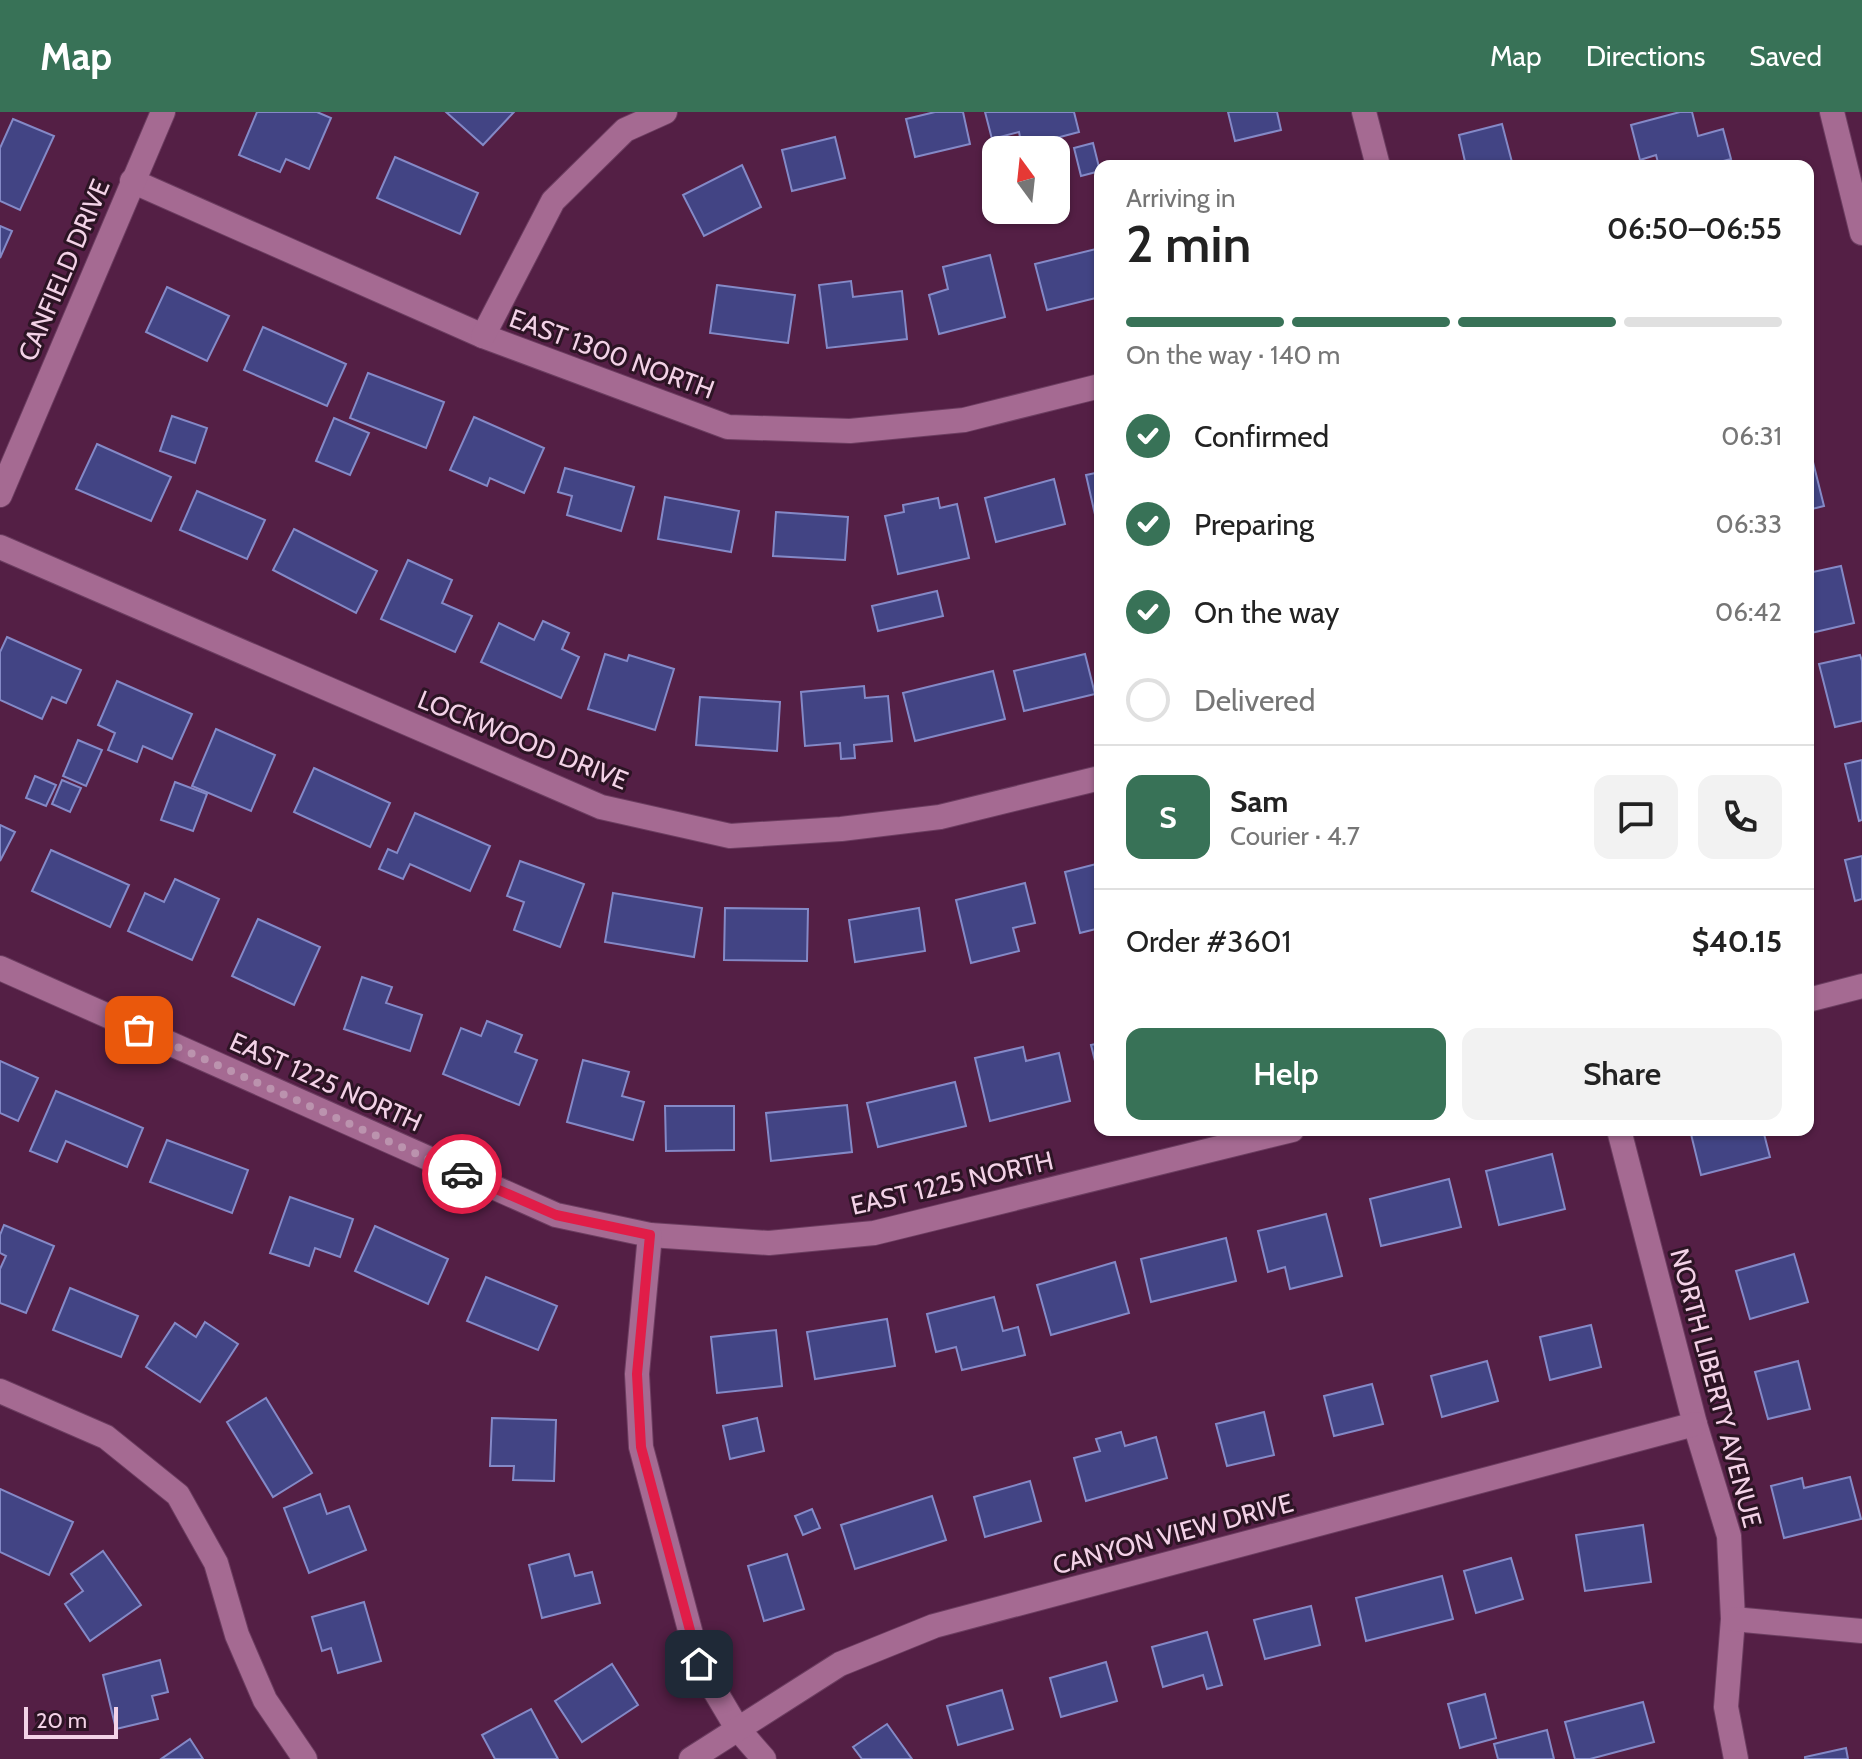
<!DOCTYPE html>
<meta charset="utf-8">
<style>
:root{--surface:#fff;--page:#f2f2f2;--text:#222;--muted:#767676;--line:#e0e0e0;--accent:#387257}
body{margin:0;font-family:Cabin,sans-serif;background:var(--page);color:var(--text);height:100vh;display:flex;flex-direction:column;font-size:30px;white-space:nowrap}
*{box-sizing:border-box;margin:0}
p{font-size:26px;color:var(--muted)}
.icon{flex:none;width:44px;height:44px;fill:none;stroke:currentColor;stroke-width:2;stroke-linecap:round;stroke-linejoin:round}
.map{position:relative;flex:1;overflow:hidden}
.drawer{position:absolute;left:1094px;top:48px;width:720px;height:976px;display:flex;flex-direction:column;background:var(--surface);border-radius:16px;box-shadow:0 2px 6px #0004}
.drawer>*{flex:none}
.needle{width:52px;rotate:345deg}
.fabs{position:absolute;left:982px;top:24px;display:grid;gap:16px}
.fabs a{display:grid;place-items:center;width:88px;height:88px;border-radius:16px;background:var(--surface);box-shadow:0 2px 6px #0004;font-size:40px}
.scale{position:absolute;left:24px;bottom:20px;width:94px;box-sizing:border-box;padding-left:8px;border:4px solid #f3d2e7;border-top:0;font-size:22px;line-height:28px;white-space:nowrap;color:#f3d2e7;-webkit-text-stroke:6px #2c1424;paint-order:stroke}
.pin{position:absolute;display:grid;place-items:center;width:68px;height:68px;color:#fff;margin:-34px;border-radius:16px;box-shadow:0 4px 12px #0006}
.courier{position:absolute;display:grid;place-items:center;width:80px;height:80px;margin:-40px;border:6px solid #e11d48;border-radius:50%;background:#fff;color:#222;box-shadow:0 2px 10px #0007}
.head em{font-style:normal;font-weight:600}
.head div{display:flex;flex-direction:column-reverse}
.head{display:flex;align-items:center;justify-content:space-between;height:136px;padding:0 32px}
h1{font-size:52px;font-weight:600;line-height:60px}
.bar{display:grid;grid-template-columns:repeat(4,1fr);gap:12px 8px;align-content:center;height:96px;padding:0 32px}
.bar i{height:10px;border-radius:6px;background:var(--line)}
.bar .on{background:var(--accent)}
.bar p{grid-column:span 4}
.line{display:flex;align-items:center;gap:20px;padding:0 32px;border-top:2px solid var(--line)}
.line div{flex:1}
.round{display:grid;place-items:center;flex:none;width:84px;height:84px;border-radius:16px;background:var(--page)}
ol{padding:0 32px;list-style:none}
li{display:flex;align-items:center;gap:24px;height:88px}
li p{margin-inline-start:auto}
li .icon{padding:8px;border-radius:50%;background:var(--accent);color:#fff;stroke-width:4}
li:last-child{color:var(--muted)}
li i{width:44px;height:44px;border:4px solid var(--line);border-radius:50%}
.action{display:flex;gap:16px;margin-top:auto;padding:16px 32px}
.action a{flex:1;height:92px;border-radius:16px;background:var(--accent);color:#fff;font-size:32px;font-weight:600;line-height:92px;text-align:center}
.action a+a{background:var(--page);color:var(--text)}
header{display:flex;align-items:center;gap:48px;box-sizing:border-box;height:112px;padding:0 40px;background:var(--accent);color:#fff}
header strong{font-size:38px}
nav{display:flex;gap:44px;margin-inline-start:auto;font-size:28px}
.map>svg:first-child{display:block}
.building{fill:#424484;stroke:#8489c7;stroke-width:2}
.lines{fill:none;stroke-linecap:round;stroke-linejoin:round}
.minor-casing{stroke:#6c3d60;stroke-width:26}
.minor{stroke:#a56a92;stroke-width:24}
.done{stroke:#bb93ae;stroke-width:8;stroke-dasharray:0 14.4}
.route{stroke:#e11d48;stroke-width:10}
.labels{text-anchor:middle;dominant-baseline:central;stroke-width:6;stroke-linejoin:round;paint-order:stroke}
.street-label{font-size:26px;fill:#f3d2e7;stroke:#2c1424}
</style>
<header>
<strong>Map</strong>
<nav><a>Map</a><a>Directions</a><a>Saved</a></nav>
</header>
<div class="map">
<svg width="1862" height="1647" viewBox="0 0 1862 1647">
<rect width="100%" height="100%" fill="#541f45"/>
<g class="building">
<path d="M257,0H317L331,6L309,57L286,47L280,60L239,43Z"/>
<path d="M446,0H514L483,33Z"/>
<path d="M935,0H963L970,32L915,45L906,7Z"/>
<path d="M985,0H1074L1079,20L1022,35L1019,20L992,27Z"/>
<path d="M1228,0H1277L1281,18L1235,29Z"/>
<path d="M1680,0H1692L1698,24L1723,17L1731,47L1704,54H1659L1656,43L1640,48L1631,13Z"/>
<path d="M13,7L54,24L20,98L0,89V36Z"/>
<path d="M1502,12L1513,54H1466L1459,23Z"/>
<path d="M835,25L845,66L792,79L782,38Z"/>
<path d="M1093,31L1100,59L1081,64L1074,36Z"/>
<path d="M395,45L478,81L460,122L377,86Z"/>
<path d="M742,53L761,95L704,124L683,83Z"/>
<path d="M0,114L12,119L0,146Z"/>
<path d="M1100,136V185L1047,198L1035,152Z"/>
<path d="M990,143L1005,205L939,222L929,183L948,177L943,155Z"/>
<path d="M851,169L853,185L902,179L907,227L827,236L819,173Z"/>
<path d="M717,173L795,183L788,231L710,221Z"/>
<path d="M167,175L229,204L207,249L146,220Z"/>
<path d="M263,215L346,252L327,294L244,258Z"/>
<path d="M368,261L444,290L426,336L350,306Z"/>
<path d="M172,304L207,316L195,351L160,339Z"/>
<path d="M474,305L544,336L524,381L490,366L487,374L450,358Z"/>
<path d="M334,306L369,321L350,363L316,349Z"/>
<path d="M97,332L171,365L151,409L76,377Z"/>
<path d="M1810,338L1824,394L1808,398V339Z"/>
<path d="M565,356L634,375L621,419L567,403L572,384L558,380Z"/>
<path d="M1100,360V406L1096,407L1086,363Z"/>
<path d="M1054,367L1065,412L996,430L985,386Z"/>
<path d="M197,379L265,408L247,447L180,418Z"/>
<path d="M665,385L739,399L731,440L658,427Z"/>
<path d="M938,386L940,396L957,392L969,446L898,462L885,404L904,400L903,393Z"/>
<path d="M776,400L848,405L845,448L773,444Z"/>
<path d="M294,417L377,459L356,501L273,458Z"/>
<path d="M408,448L452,468L442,491L472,504L455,540L381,507Z"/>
<path d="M1841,454L1854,511L1811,521L1808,509V461Z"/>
<path d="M937,479L943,504L878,519L872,494Z"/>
<path d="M543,509L569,521L562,537L579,545L561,586L481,550L499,511L534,528Z"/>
<path d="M7,525L81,558L66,591L52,585L42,607L0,588V540Z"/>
<path d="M605,542L627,549L629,543L674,557L655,618L588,597Z"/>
<path d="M1085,542L1095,582L1024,599L1014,559Z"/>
<path d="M1860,543L1862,549V609L1835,615L1819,552Z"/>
<path d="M993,559L1005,607L915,629L903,581Z"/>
<path d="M117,569L192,602L172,647L143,634L137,650L108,638L115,621L98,613Z"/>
<path d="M864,574L865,586L888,584L892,629L854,633L855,646L841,647L840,631L805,634L801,580Z"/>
<path d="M700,585L780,590L777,639L696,633Z"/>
<path d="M216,617L275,643L251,699L192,674Z"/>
<path d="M78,628L102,638L86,674L63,664Z"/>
<path d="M1862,648V708L1859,709L1845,652Z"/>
<path d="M314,656L390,691L370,735L294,700Z"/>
<path d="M35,664L56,673L46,694L26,686Z"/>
<path d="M62,668L81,676L70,700L52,692Z"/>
<path d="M175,670L207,682L193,719L161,708Z"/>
<path d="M415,701L490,734L470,779L410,752L403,767L379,757L388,737L397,741Z"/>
<path d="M0,713L15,720L0,749Z"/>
<path d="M51,738L129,773L110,815L32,779Z"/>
<path d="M1862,744V787L1855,789L1845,748Z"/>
<path d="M520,749L584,772L560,835L514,818L524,790L507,784Z"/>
<path d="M1100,751V816L1080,821L1065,760Z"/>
<path d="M175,767L219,787L192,848L128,819L145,781L164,790Z"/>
<path d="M1025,771L1035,811L1013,816L1019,839L971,851L956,788Z"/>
<path d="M613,781L702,796L694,845L605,830Z"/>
<path d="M725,796L808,797L807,849L724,848Z"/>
<path d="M919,796L925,839L855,850L849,808Z"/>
<path d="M258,807L320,835L294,893L232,864Z"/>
<path d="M362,865L392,875L386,891L422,903L410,939L344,917Z"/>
<path d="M487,909L522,923L515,940L537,948L519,993L443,962L461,916L481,924Z"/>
<path d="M1100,931V969L1091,933Z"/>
<path d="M1023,935L1026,949L1059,941L1070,989L990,1009L975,946Z"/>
<path d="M583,948L629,960L622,984L644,990L633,1028L567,1010Z"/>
<path d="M0,949L38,966L18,1009L0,1001Z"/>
<path d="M955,970L966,1014L878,1035L867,991Z"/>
<path d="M56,979L143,1016L127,1055L66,1029L57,1050L30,1039Z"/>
<path d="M847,993L852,1040L771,1049L766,1001Z"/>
<path d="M665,994H734V1038L666,1039Z"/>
<path d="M1690,1018H1763L1770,1045L1701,1063Z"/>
<path d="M167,1028L248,1058L232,1101L150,1070Z"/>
<path d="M1552,1042L1565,1097L1499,1113L1486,1059Z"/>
<path d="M1449,1067L1461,1115L1381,1134L1370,1087Z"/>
<path d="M290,1085L353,1107L340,1145L315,1136L309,1154L270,1141Z"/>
<path d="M1326,1102L1342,1164L1290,1177L1285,1155L1268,1160L1258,1119Z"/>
<path d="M4,1113L54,1134L26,1201L0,1191V1157L6,1144L0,1141V1123Z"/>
<path d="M375,1114L448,1147L428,1192L355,1159Z"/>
<path d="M1226,1126L1236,1169L1151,1190L1141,1147Z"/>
<path d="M1794,1142L1808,1190L1750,1207L1736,1159Z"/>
<path d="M1115,1150L1129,1201L1051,1223L1037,1173Z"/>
<path d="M486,1165L557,1194L538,1238L467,1209Z"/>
<path d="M70,1176L138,1204L121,1245L53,1218Z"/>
<path d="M994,1185L1003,1219L1018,1215L1025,1243L962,1258L956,1235L936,1240L927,1202Z"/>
<path d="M887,1207L895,1254L815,1267L807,1220Z"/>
<path d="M205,1210L238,1232L200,1290L146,1255L175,1211L196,1225Z"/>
<path d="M1591,1213L1601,1255L1550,1268L1540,1225Z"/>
<path d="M776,1218L782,1274L717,1281L711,1225Z"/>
<path d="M1487,1249L1498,1289L1442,1305L1431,1264Z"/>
<path d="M1798,1249L1810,1297L1768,1307L1755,1260Z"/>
<path d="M1372,1272L1383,1312L1334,1324L1324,1284Z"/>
<path d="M266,1286L312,1361L273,1385L227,1310Z"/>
<path d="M1264,1300L1274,1343L1227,1354L1216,1312Z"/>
<path d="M492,1306L556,1308L554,1369L513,1368L514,1354H490Z"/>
<path d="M757,1306L764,1339L730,1347L723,1314Z"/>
<path d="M1121,1320L1125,1334L1156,1325L1167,1366L1086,1389L1074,1346L1100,1339L1096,1327Z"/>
<path d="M1850,1365L1861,1407L1784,1426L1771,1374L1802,1366L1804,1376Z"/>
<path d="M1030,1369L1041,1409L985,1425L974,1385Z"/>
<path d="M0,1377L73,1410L49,1463L0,1440Z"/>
<path d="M320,1382L327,1402L349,1394L366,1438L309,1461L284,1396Z"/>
<path d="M932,1384L946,1428L855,1457L841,1413Z"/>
<path d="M812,1397L820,1416L803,1423L795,1404Z"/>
<path d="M1643,1413L1651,1470L1585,1479L1576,1423Z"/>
<path d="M103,1439L141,1493L90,1529L65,1492L83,1479L71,1462Z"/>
<path d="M569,1442L575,1464L592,1460L600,1491L542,1506L529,1453Z"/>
<path d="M787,1442L804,1497L764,1509L748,1454Z"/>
<path d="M1511,1446L1523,1487L1476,1501L1464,1459Z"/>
<path d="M1442,1464L1453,1507L1366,1529L1356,1486Z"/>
<path d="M364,1490L381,1549L338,1561L331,1536L322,1539L312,1505Z"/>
<path d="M1311,1494L1320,1533L1265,1547L1254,1508Z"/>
<path d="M1207,1520L1222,1573L1207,1577L1203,1563L1163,1575L1152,1535Z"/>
<path d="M160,1548L168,1580L152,1584L158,1607L116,1617L103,1563Z"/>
<path d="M1106,1550L1117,1589L1061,1605L1050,1566Z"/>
<path d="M612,1552L638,1593L582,1630L555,1589Z"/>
<path d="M1002,1578L1013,1617L958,1633L947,1594Z"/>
<path d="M1485,1582L1496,1626L1460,1636L1448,1592Z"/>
<path d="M1643,1590L1654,1630L1590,1647H1575L1565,1610Z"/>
<path d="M531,1597L558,1647H495L482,1623Z"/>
<path d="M887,1612L912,1647H862L853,1635Z"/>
<path d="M1547,1618L1554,1647H1498L1494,1632Z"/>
<path d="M190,1627L203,1647H161Z"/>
<path d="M1846,1636L1848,1647H1805V1645Z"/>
</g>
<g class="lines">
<defs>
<g id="minor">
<path d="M1364,0L1378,54"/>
<path d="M1832,0L1862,121"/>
<path d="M132,69L483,224L728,315L850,319L964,308L1100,274"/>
<path d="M483,224L553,89L625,18L665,0"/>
<path d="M0,383L163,0"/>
<path d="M0,435L601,695L730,724L841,717L940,705L1100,666"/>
<path d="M0,856L556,1103L650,1123L769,1131L874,1121L1292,1018"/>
<path d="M1808,888L1862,874"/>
<path d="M1619,1018L1695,1312L1729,1424L1733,1507L1726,1595L1736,1647"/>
<path d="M650,1123L637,1262L641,1335L699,1552L737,1616L764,1647"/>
<path d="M0,1279L106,1325L178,1383L216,1451L237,1523L265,1588L305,1647"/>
<path d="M1733,1507L1862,1519"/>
<path d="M691,1647L840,1552L934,1514L1695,1312"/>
</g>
</defs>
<use href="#minor" class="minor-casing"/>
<use href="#minor" class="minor"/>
</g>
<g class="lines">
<path class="done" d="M139,918L462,1062"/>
<path class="route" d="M462,1062L556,1103L650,1123L637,1262L641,1335L699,1552"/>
</g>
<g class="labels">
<g class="street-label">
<text transform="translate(64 158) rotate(-67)">CANFIELD DRIVE</text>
<text transform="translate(612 242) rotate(20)">EAST 1300 NORTH</text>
<text transform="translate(523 628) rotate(22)">LOCKWOOD DRIVE</text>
<text transform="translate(326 970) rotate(24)">EAST 1225 NORTH</text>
<text transform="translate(952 1071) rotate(-13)">EAST 1225 NORTH</text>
<text transform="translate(1716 1276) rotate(75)">NORTH LIBERTY AVENUE</text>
<text transform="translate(1173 1422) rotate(-15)">CANYON VIEW DRIVE</text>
</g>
</g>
</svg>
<div class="fabs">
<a><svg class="needle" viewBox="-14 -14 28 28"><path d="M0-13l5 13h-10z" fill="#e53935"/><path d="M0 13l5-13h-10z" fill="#767676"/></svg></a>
</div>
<div class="scale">20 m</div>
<div class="pin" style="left:139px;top:918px;background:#ea580c"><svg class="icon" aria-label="bag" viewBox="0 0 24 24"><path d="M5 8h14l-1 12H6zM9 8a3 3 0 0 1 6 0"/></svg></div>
<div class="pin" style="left:699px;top:1552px;background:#1f2937"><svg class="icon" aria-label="home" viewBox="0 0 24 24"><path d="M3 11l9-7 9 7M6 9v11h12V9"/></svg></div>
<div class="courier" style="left:462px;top:1062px"><svg class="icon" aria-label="car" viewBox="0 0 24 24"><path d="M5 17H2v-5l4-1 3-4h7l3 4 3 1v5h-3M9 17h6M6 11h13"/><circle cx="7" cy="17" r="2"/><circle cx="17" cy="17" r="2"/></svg></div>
<section class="drawer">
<div class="head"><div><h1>2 min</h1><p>Arriving in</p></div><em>06:50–06:55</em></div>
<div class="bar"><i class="on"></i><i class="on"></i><i class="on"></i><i></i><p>On the way · 140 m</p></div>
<ol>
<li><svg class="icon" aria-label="check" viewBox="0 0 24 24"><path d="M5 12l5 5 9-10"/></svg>Confirmed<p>06:31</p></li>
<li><svg class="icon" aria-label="check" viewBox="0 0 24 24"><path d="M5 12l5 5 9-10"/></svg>Preparing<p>06:33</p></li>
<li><svg class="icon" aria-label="check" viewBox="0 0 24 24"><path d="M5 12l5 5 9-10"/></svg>On the way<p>06:42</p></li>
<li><i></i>Delivered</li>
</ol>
<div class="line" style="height:144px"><b class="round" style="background:var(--accent);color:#fff">S</b><div><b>Sam</b><p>Courier · 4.7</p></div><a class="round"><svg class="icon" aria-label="chat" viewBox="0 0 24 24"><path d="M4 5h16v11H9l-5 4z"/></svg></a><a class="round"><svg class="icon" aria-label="phone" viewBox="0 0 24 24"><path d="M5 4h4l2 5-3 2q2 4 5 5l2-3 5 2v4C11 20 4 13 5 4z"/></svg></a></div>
<div class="line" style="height:104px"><div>Order #3601</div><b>$40.15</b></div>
<div class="action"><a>Help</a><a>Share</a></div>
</section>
</div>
